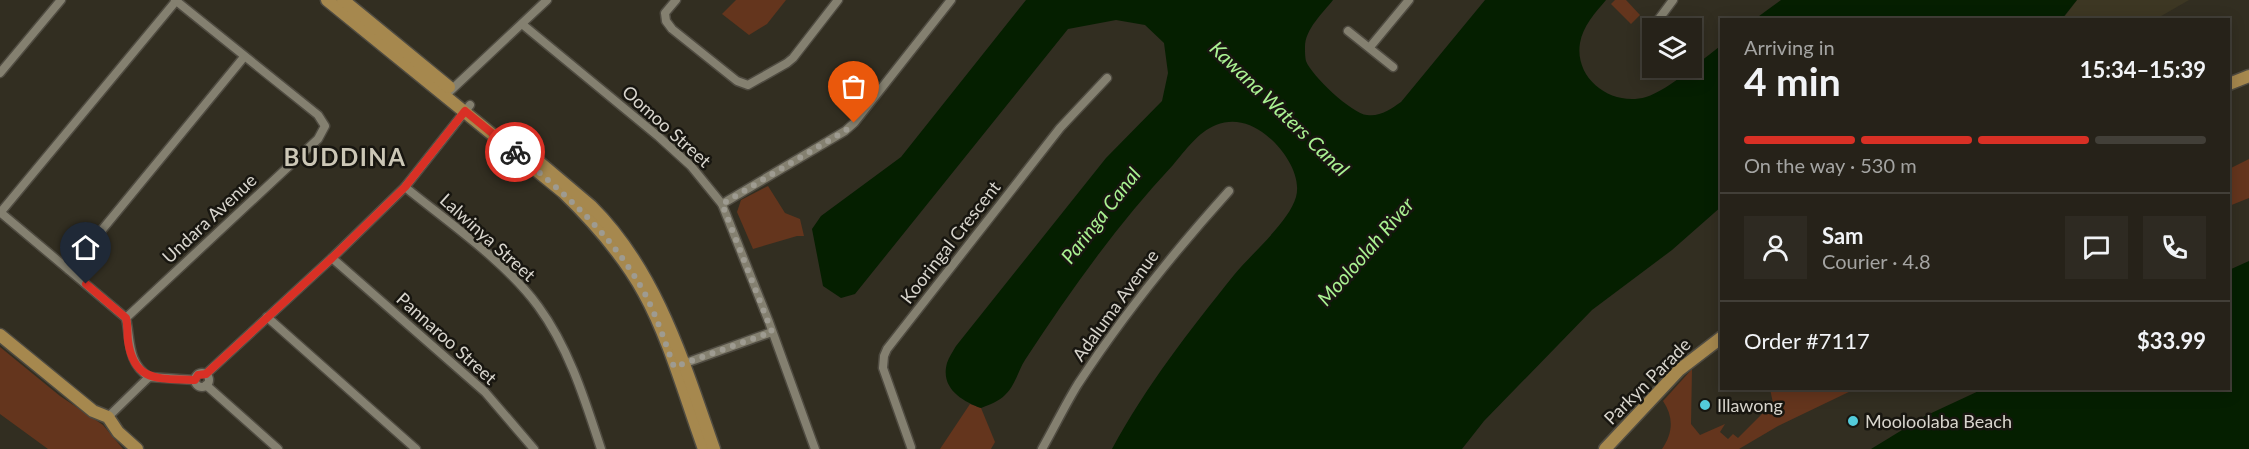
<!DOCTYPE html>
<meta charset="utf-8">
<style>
:root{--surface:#262219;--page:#2e2a22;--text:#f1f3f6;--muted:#a4a4a2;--line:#423f38;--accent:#d93025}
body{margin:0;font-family:Lato,sans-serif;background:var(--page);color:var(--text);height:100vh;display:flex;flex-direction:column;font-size:22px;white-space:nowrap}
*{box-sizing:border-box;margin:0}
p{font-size:20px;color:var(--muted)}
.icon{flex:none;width:33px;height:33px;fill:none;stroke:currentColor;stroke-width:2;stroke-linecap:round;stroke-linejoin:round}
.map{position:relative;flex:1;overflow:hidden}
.panel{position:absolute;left:1720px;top:18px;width:510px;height:372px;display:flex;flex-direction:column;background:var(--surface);border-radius:0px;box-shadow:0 3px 15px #0003,0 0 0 2px var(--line)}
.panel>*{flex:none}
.fabs{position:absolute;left:1642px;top:18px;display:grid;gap:12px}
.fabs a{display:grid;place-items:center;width:60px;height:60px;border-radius:0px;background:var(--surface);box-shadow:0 3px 15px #0003,0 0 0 2px var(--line);font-size:30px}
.pin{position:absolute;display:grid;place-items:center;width:51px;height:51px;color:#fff;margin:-62px -26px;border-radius:50% 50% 50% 0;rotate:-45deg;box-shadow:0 0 6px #0007}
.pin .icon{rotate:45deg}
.courier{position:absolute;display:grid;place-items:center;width:60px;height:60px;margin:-30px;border:4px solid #d93025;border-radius:50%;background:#fff;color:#222;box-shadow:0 2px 8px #0007}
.summary em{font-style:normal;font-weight:700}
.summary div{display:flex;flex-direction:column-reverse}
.summary{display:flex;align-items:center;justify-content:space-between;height:102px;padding:0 24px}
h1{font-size:39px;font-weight:700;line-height:45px}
.bar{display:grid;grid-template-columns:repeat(4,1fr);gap:9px 6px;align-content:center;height:72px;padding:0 24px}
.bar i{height:8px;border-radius:4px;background:var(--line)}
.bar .on{background:var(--accent)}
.bar p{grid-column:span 4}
.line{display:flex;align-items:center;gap:15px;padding:0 24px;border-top:2px solid var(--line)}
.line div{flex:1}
.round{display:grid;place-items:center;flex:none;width:63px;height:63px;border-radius:0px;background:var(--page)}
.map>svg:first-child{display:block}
.built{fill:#3d3723}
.green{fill:#64351d}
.water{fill:#051f00}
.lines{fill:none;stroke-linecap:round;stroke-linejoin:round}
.street-casing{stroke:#4f4b41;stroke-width:11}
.secondary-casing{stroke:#4f4b41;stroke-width:15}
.street{stroke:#848070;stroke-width:8}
.secondary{stroke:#a6884e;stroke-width:12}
.done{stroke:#9e9b91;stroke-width:6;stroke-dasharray:0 10.8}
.route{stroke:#d93025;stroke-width:8}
.poi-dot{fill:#53cbda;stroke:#181610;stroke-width:2}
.labels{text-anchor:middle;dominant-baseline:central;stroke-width:5;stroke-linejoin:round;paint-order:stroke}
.street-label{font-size:18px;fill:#d8d5cd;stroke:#181610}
.poi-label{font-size:18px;fill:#d8d5cd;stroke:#181610;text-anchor:start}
.water-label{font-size:20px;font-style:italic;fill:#aaf292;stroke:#181610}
.district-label{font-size:24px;font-weight:bold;letter-spacing:1.5px;fill:#ccc7b6;stroke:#181610}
</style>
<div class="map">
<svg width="2249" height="449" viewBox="0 0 2249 449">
<rect width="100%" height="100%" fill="#322e21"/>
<path class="built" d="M2077,0H2189L2156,19L2062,20Z"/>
<g class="green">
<path d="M736,0H786L767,24L749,35L722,14Z"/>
<path d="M1615,0H1626L1640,15L1631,24L1611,4Z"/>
<path d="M2249,159V198L2229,206V169Z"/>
<path d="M768,186L785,213L800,219L804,236H797L753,249L737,212L741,200Z"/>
<path d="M0,347L60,396L103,425L123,449H48L0,414Z"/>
<path d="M1692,369L1691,424L1700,435L1725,424L1720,432L1728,439L1733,434L1738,438L1773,403L1770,389H1855L1778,426L1739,449H1662C1673,433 1674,417 1663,401Z"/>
<path d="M970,404L981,408L995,442L991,449H940Z"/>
</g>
<g class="water">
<path d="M1026,0H1333C1323,13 1305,29 1305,47C1305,50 1305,57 1306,61C1311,75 1352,114 1367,115C1380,117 1391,109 1401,102L1485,0H1606C1595,13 1583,26 1580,43C1574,80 1613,107 1646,97C1669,90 1702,59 1722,45V206L1672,250L1592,310L1484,421L1462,449H1112C1146,386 1190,330 1234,275C1251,254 1289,222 1296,197C1302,175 1283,148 1266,135C1251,123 1234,118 1216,125C1198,132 1185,151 1173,165C1117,225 1070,291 1025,360C1018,371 1015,386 1005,395C999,401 989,405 981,408C962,401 940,388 947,363C949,357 953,351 956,346L1106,158L1162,101L1168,73L1164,43L1145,25L1116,20L1068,29L855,294L841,298L823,286L812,229L821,216L901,157Z"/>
<path d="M1781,0H2077L2062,19H1755Z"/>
<path d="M2249,261V449H1871L1925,416L1983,389L2229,388V270Z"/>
</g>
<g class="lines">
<defs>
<g id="street">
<path d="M676,0L665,13L666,21L672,29L737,81L748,85L787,63L793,58L838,0"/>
<path d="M522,24L659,137L691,166L722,204L769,322L815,449"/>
<path d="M1348,31L1393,67"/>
<path d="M1650,31L1673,0"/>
<path d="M1370,47L1409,0"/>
<path d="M0,73L61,0"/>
<path d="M448,93L547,0"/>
<path d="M405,187C448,222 506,262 538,306C569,348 585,400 601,449"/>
<path d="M722,204L845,131L854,123L951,0"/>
<path d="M0,212L126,318C131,341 127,362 149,377"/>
<path d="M0,213L176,1"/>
<path d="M332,258L485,392L534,449"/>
<path d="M69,270L244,57"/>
<path d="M267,317L416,449"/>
<path d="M126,318L318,139L325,126L318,115L175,0"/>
<path d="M680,365L772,332"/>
<circle cx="202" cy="380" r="7"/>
<path d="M206,374L332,258L405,187L470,105"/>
<path d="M206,385L278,449"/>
<path d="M108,417L149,377L195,380"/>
<path d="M911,447L883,368L884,356L887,349L1060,128L1107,78"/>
<path d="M1042,449C1054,428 1065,405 1078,384C1123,315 1174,252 1229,191"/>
</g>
<g id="secondary">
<path d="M327,0L563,192C595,223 623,255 644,293C669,338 686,400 704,449"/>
<path d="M343,0L449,87"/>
<path d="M2229,84L2249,76"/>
<path d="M513,140L591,206C657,271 684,364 714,449"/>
<path d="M0,335L93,411L108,417L118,432L137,449"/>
<path d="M1605,449L1679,370L1722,337"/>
</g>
</defs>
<use href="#street" class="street-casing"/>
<use href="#secondary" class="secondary-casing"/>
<use href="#street" class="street"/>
<use href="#secondary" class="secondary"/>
</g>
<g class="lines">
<path class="done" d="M515,152C565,194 613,235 645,294C657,317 665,342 674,367L772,332L722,204L845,131L854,123"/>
<path class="route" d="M86,284L126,318C128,326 127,333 128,341C134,384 161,378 195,380L198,375L206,374L332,258L405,187L465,111L515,152"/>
</g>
<g class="poi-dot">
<circle cx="1705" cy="405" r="6"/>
<circle cx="1853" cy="421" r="6"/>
</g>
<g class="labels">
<g class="street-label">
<text transform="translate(667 126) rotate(42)">Oomoo Street</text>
<text transform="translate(209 218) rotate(-43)">Undara Avenue</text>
<text transform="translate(488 237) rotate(42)">Lalwinya Street</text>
<text transform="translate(950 242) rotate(-52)">Kooringal Crescent</text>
<text transform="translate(1115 305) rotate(-54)">Adaluma Avenue</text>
<text transform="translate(447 338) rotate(42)">Pannaroo Street</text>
<text transform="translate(1647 381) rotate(-45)">Parkyn Parade</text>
</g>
<g class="poi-label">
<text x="1717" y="405">Illawong</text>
<text x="1865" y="421">Mooloolaba Beach</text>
</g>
<g class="water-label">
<text transform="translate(1280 108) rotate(44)">Kawana Waters Canal</text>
<text transform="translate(1100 215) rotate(-52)">Paringa Canal</text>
<text transform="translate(1365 251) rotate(-49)">Mooloolah River</text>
</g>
<g class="district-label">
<text x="345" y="156">BUDDINA</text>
</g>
</g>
</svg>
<div class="fabs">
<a><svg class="icon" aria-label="layers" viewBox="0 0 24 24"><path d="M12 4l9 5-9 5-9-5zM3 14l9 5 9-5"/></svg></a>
</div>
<div class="pin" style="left:854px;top:123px;background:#ea580c"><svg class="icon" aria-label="bag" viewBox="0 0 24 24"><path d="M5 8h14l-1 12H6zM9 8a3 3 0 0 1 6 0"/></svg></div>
<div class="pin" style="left:86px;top:284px;background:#1f2937"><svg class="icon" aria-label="home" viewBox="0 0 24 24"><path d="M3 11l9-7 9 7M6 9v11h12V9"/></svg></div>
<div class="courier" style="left:515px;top:152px"><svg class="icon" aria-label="bike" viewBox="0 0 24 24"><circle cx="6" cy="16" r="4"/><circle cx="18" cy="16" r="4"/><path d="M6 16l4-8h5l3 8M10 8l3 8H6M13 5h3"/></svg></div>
<section class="panel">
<div class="summary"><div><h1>4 min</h1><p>Arriving in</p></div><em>15:34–15:39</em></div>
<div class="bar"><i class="on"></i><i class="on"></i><i class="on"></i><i></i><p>On the way · 530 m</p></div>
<div class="line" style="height:108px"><a class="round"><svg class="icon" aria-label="person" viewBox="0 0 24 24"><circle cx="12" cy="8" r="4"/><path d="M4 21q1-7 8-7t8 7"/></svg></a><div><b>Sam</b><p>Courier · 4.8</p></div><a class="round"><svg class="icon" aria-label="chat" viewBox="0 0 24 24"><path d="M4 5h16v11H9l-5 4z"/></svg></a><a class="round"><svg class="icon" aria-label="phone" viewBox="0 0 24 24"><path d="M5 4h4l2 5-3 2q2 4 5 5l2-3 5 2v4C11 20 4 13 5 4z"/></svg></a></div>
<div class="line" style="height:78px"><div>Order #7117</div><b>$33.99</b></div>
</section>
</div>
